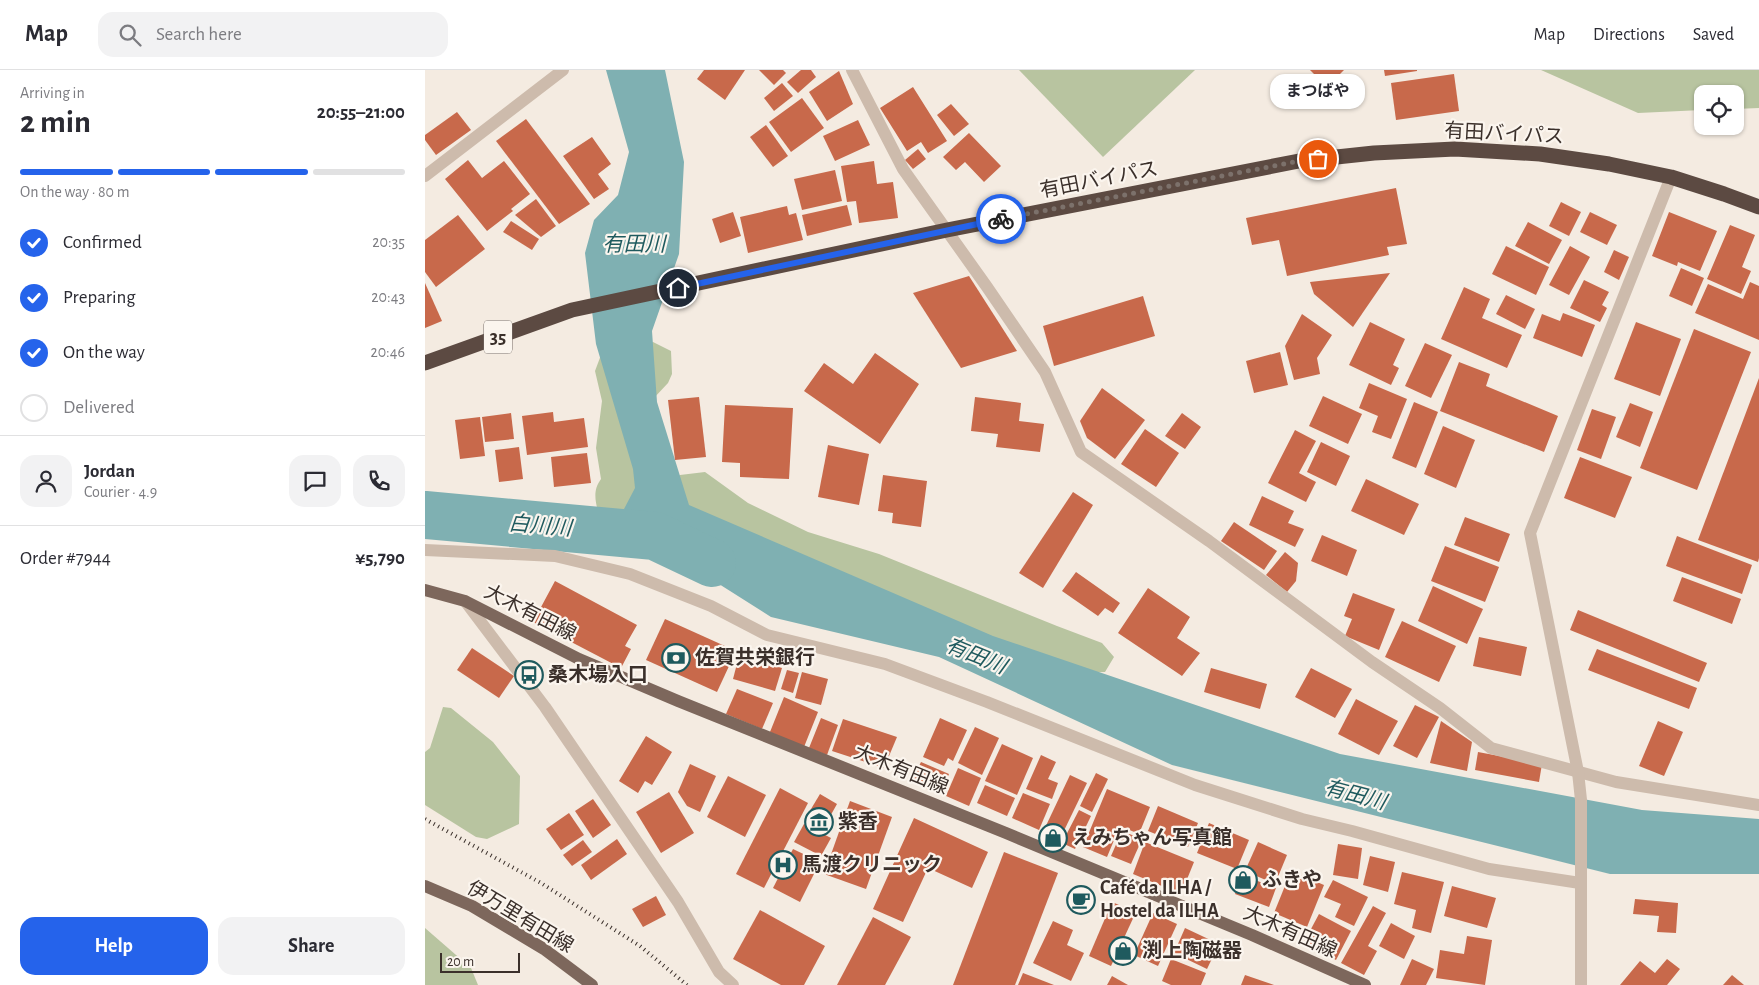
<!DOCTYPE html>
<meta charset="utf-8">
<style>
:root{--surface:#fff;--page:#f2f2f3;--text:#2b2b33;--muted:#7c7c81;--line:#e1e1e2;--accent:#2563eb}
body{margin:0;font-family:"Alegreya Sans","Noto Sans JP",sans-serif;background:var(--page);color:var(--text);height:100vh;display:flex;flex-direction:column;font-size:19px;white-space:nowrap}
*{box-sizing:border-box;margin:0}
p{font-size:16px;color:var(--muted)}
.icon{flex:none;width:28px;height:28px;fill:none;stroke:currentColor;stroke-width:2;stroke-linecap:round;stroke-linejoin:round}
.map{position:relative;flex:1;overflow:hidden}
.sheet{display:flex;flex-direction:column;background:var(--surface);width:425px}
.sheet>*{flex:none}
.tools{position:absolute;left:1269px;top:15px;display:grid;gap:10px}
.tools a{display:grid;place-items:center;width:50px;height:50px;border-radius:10px;background:var(--surface);box-shadow:0 1px 4px #0004;font-size:25px}
.scale{position:absolute;left:15px;bottom:12px;width:80px;box-sizing:border-box;padding-left:5px;border:2px solid #3b302b;border-top:0;font-size:14px;line-height:18px;white-space:nowrap;color:#3b302b;-webkit-text-stroke:4px #fbf5ee;paint-order:stroke}
.pin{position:absolute;display:grid;place-items:center;width:42px;height:42px;color:#fff;margin:-21px;border:2px solid #fff;border-radius:50%;box-shadow:0 1px 5px #0007}
.courier{position:absolute;display:grid;place-items:center;width:50px;height:50px;margin:-25px;border:4px solid #2563eb;border-radius:50%;background:#fff;color:#222;box-shadow:0 1px 6px #0007}
.bubble{position:absolute;height:35px;border-radius:15px;background:var(--surface);box-shadow:0 1px 4px #0004;font-size:16px;font-weight:700;line-height:35px;text-align:center}
.head em{font-style:normal;font-weight:700}
.head div{display:flex;flex-direction:column-reverse}
.head{display:flex;align-items:center;justify-content:space-between;height:85px;padding:0 20px}
h1{font-size:32px;font-weight:700;line-height:38px}
.bar{display:grid;grid-template-columns:repeat(4,1fr);gap:8px 5px;align-content:center;height:60px;padding:0 20px}
.bar i{height:6px;border-radius:4px;background:var(--line)}
.bar .selected{background:var(--accent)}
.bar p{grid-column:span 4}
.line{display:flex;align-items:center;gap:12px;padding:0 20px;border-top:1px solid var(--line)}
.line div{flex:1}
.round{display:grid;place-items:center;flex:none;width:52px;height:52px;border-radius:15px;background:var(--page)}
ol{padding:0 20px;list-style:none}
li{display:flex;align-items:center;gap:15px;height:55px}
li p{margin-inline-start:auto}
li .icon{padding:5px;border-radius:50%;background:var(--accent);color:#fff;stroke-width:4}
li:last-child{color:var(--muted)}
li i{width:28px;height:28px;border:2px solid var(--line);border-radius:50%}
.button{display:flex;gap:10px;margin-top:auto;padding:10px 20px}
.button a{flex:1;height:58px;border-radius:15px;background:var(--accent);color:#fff;font-size:20px;font-weight:700;line-height:58px;text-align:center}
.button a+a{background:var(--page);color:var(--text)}
header{display:flex;align-items:center;gap:30px;box-sizing:border-box;height:70px;padding:0 25px;background:var(--surface);border-bottom:1px solid var(--line)}
header strong{font-size:24px}
nav{display:flex;gap:28px;margin-inline-start:auto;font-size:18px}
.search{width:350px;height:45px;background:var(--page);display:flex;align-items:center;gap:12px;box-sizing:border-box;padding:0 18px;border-radius:15px;color:var(--muted);font-size:19px}
main{display:flex;flex:1;min-height:0}
.map>svg:first-child{display:block}
.green{fill:#b8c4a0}
.water{fill:#7fb0b2}
.lines{fill:none;stroke-linecap:round;stroke-linejoin:round}
.river{stroke:#7fb0b2;stroke-width:48}
.building{fill:#c8694b}
.minor{stroke:#cdbbac;stroke-width:12}
.major{stroke:#7d675c;stroke-width:12}
.highway{stroke:#5c4a42;stroke-width:15}
.rail{stroke:#3b302b;stroke-width:4;stroke-dasharray:1 4;stroke-linecap:butt}
.done{stroke:#7c716b;stroke-width:5;stroke-dasharray:0 9}
.route{stroke:#2563eb;stroke-width:6}
.labels{text-anchor:middle;dominant-baseline:central;stroke-width:4.5;stroke-linejoin:round;paint-order:stroke}
.shield{fill:#fbf5ee;stroke:#756b66;stroke-width:1}
.shield-label{font-size:19px;font-weight:bold;fill:#3b302b}
.street-label{font-size:20px;fill:#3b302b;stroke:#fbf5ee}
.poi-label{font-size:20px;font-weight:bold;fill:#3b302b;stroke:#fbf5ee;text-anchor:start}
.water-label{font-size:21px;font-style:italic;fill:#1f5a5e;stroke:#fbf5ee}
</style>
<header>
<strong>Map</strong>
<div class="search"><svg class="icon" aria-label="search" viewBox="0 0 24 24"><circle cx="10" cy="10" r="6"/><path d="M15 15l6 6"/></svg>Search here</div>
<nav><a>Map</a><a>Directions</a><a>Saved</a></nav>
</header>
<main>
<section class="sheet">
<div class="head"><div><h1>2 min</h1><p>Arriving in</p></div><em>20:55–21:00</em></div>
<div class="bar"><i class="selected"></i><i class="selected"></i><i class="selected"></i><i></i><p>On the way · 80 m</p></div>
<ol>
<li><svg class="icon" aria-label="check" viewBox="0 0 24 24"><path d="M5 12l5 5 9-10"/></svg>Confirmed<p>20:35</p></li>
<li><svg class="icon" aria-label="check" viewBox="0 0 24 24"><path d="M5 12l5 5 9-10"/></svg>Preparing<p>20:43</p></li>
<li><svg class="icon" aria-label="check" viewBox="0 0 24 24"><path d="M5 12l5 5 9-10"/></svg>On the way<p>20:46</p></li>
<li><i></i>Delivered</li>
</ol>
<div class="line" style="height:90px"><a class="round"><svg class="icon" aria-label="person" viewBox="0 0 24 24"><circle cx="12" cy="8" r="4"/><path d="M4 21q1-7 8-7t8 7"/></svg></a><div><b>Jordan</b><p>Courier · 4.9</p></div><a class="round"><svg class="icon" aria-label="chat" viewBox="0 0 24 24"><path d="M4 5h16v11H9l-5 4z"/></svg></a><a class="round"><svg class="icon" aria-label="phone" viewBox="0 0 24 24"><path d="M5 4h4l2 5-3 2q2 4 5 5l2-3 5 2v4C11 20 4 13 5 4z"/></svg></a></div>
<div class="line" style="height:65px"><div>Order #7944</div><b>¥5,790</b></div>
<div class="button"><a>Help</a><a>Share</a></div>
</section>
<div class="map">
<svg width="1334" height="915" viewBox="0 0 1334 915">
<rect width="100%" height="100%" fill="#f4ebe1"/>
<g class="green">
<path d="M594,0H770L678,87Z"/>
<path d="M1116,0H1334V38L1310,39V24H1278L1277,40L1213,43Z"/>
<path d="M228,272L246,281L247,304L243,313L228,329L210,379V442L185,449L181,445L173,442C170,429 168,420 176,409L171,378L177,331L170,301L176,285Z"/>
<path d="M280,402L323,433L383,462L454,484L632,556L677,573L689,587L680,602L634,603L503,571L237,421L255,405Z"/>
<path d="M18,637L26,638L68,672L95,706L94,754L62,769L51,767L0,735V682L5,678Z"/>
<path d="M0,858L46,898L53,915H0Z"/>
</g>
<path class="water" d="M181,0H240L259,92L254,184L227,261L232,332L264,435L568,566L915,684L1217,740L1334,749V804H1185L747,695L514,587L346,547L245,483L199,439L210,418L208,399L171,274L160,183L169,150L193,125L204,82Z"/>
<g class="lines">
<path class="river" d="M0,445L230,466L287,493"/>
</g>
<g class="building">
<path d="M279,0H320L300,30L272,9Z"/>
<path d="M334,0H358L361,3L349,15Z"/>
<path d="M376,0H386L391,7L373,23L362,12Z"/>
<path d="M885,0H919L902,17Z"/>
<path d="M959,0H992V1L960,6Z"/>
<path d="M414,1L428,34L402,51L384,22Z"/>
<path d="M1029,4L1034,41L971,50L966,13Z"/>
<path d="M357,13L368,26L349,41L339,28Z"/>
<path d="M488,17L522,71L503,83L496,72L482,81L455,38Z"/>
<path d="M377,28L399,58L366,82L344,52Z"/>
<path d="M526,34L544,54L529,66L512,45Z"/>
<path d="M32,42L46,60L11,85L0,70V65Z"/>
<path d="M101,49L165,134L134,154L71,71Z"/>
<path d="M433,50L445,75L410,91L398,66Z"/>
<path d="M341,55L363,86L348,97L325,67Z"/>
<path d="M544,63L576,96L559,112L540,92L531,100L518,87Z"/>
<path d="M167,67L186,94L173,104L184,119L169,129L138,86Z"/>
<path d="M493,79L501,89L488,99L480,90Z"/>
<path d="M43,90L57,108L79,91L105,124L86,139L88,141L62,161L20,109Z"/>
<path d="M449,91L452,114L468,112L473,148L434,153L431,131L422,132L416,96Z"/>
<path d="M410,100L417,131L377,140L369,109Z"/>
<path d="M971,118L982,174L962,177L964,185L862,206L854,170L827,175L821,148Z"/>
<path d="M111,129L131,156L116,167L90,145Z"/>
<path d="M1136,132L1156,142L1144,166L1124,156Z"/>
<path d="M422,135L427,155L382,166L377,145Z"/>
<path d="M362,136L364,145L371,143L378,170L323,183L315,147Z"/>
<path d="M308,142L316,166L295,173L287,149Z"/>
<path d="M1165,142L1192,155L1182,175L1155,162Z"/>
<path d="M1244,142L1292,161L1275,201L1253,192L1252,196L1227,186Z"/>
<path d="M33,145L60,179L11,217L0,202V170Z"/>
<path d="M86,151L114,169L107,180L78,162Z"/>
<path d="M1103,152L1137,170L1124,194L1090,176Z"/>
<path d="M1305,155L1330,165L1317,197L1326,201L1316,224L1282,209Z"/>
<path d="M1081,176L1124,197L1111,225L1067,204Z"/>
<path d="M1145,176L1165,187L1144,225L1124,215Z"/>
<path d="M1189,180L1204,187L1194,210L1179,202Z"/>
<path d="M1256,198L1279,208L1267,236L1244,226Z"/>
<path d="M965,203L928,257L889,224L885,212Z"/>
<path d="M544,206L592,281L536,298L488,223Z"/>
<path d="M1159,210L1184,222L1177,235L1182,238L1175,252L1145,238Z"/>
<path d="M1325,212L1334,216V270L1270,243L1283,214L1318,229Z"/>
<path d="M0,213L17,251L0,258Z"/>
<path d="M1039,217L1065,229L1057,248L1097,265L1082,298L1016,269Z"/>
<path d="M1081,225L1110,239L1100,259L1071,244Z"/>
<path d="M718,226L730,266L629,296L618,256Z"/>
<path d="M1138,243L1170,255L1157,287L1108,268L1117,244L1135,251Z"/>
<path d="M877,244L907,265L892,288L895,304L869,310L860,276Z"/>
<path d="M945,252L980,269L968,295L974,298L966,315L924,295Z"/>
<path d="M1211,252L1256,269L1235,326L1189,309Z"/>
<path d="M1269,259L1326,282L1272,420L1215,398Z"/>
<path d="M1000,273L1027,285L1006,328L980,316Z"/>
<path d="M855,282L863,315L829,323L821,291Z"/>
<path d="M450,283L494,314L455,374L379,321L399,293L428,314Z"/>
<path d="M1034,292L1065,304L1061,316L1133,346L1119,382L1015,341Z"/>
<path d="M1334,308V488L1333,492L1273,470Z"/>
<path d="M944,313L982,329L966,369L947,362L953,346L934,338Z"/>
<path d="M677,318L720,350L690,389L662,368L655,351Z"/>
<path d="M898,326L937,344L923,374L884,356Z"/>
<path d="M274,327L281,387L250,390L243,330Z"/>
<path d="M550,327L596,333L594,351L619,354L615,382L571,377L573,364L546,361Z"/>
<path d="M989,332L1013,342L991,398L967,388Z"/>
<path d="M1205,333L1228,342L1215,377L1191,367Z"/>
<path d="M300,335L368,338L364,409L315,407V393L297,392Z"/>
<path d="M1167,339L1191,347L1176,389L1152,380Z"/>
<path d="M128,342L129,352L159,348L163,377L102,385L97,346Z"/>
<path d="M86,343L89,369L60,372L57,347Z"/>
<path d="M757,343L776,357L760,379L740,366Z"/>
<path d="M55,347L60,386L35,389L30,350Z"/>
<path d="M1018,356L1050,370L1031,418L999,404Z"/>
<path d="M720,359L754,383L731,417L696,394Z"/>
<path d="M870,360L891,371L874,403L891,412L881,432L843,413Z"/>
<path d="M896,372L925,386L911,416L882,402Z"/>
<path d="M403,375L444,384L434,435L393,427Z"/>
<path d="M94,377L98,409L74,412L70,380Z"/>
<path d="M162,383L166,413L129,417L126,387Z"/>
<path d="M1155,387L1207,407L1190,448L1139,428Z"/>
<path d="M458,405L502,411L496,457L467,453L468,443L453,441Z"/>
<path d="M941,409L994,434L979,465L926,441Z"/>
<path d="M648,422L668,435L618,518L594,503Z"/>
<path d="M837,426L869,441L863,453L879,459L870,477L824,455Z"/>
<path d="M1040,447L1085,464L1074,492L1029,475Z"/>
<path d="M809,452L852,481L839,500L796,471Z"/>
<path d="M897,465L932,480L922,506L886,491Z"/>
<path d="M1252,466L1327,495L1317,524L1241,496Z"/>
<path d="M1020,476L1074,497L1060,532L1006,511Z"/>
<path d="M860,482L873,493L871,511L862,522L841,505Z"/>
<path d="M651,502L695,533L688,543L680,538L673,546L637,521Z"/>
<path d="M1257,507L1316,529L1307,554L1248,531Z"/>
<path d="M130,511L212,555L200,576L206,579L196,598L108,552Z"/>
<path d="M1008,516L1058,539L1042,574L993,551Z"/>
<path d="M723,518L765,547L752,568L775,583L757,606L693,563Z"/>
<path d="M928,523L970,539L954,580L920,566L927,549L919,546Z"/>
<path d="M1153,540L1282,593L1274,612L1145,560Z"/>
<path d="M240,549L311,581L292,622L221,590Z"/>
<path d="M977,551L1031,576L1014,612L960,587Z"/>
<path d="M1054,567L1102,577L1096,606L1048,596Z"/>
<path d="M47,578L89,606L74,628L32,600Z"/>
<path d="M1172,579L1272,618L1264,639L1163,600Z"/>
<path d="M314,586L357,598L350,621L308,609Z"/>
<path d="M786,598L842,614L835,639L779,622Z"/>
<path d="M886,598L927,619L910,648L870,627Z"/>
<path d="M362,600L374,603L368,623L356,619Z"/>
<path d="M377,602L403,609L396,635L370,628Z"/>
<path d="M312,619L348,633L337,659L301,644Z"/>
<path d="M359,627L393,642L379,677L345,662Z"/>
<path d="M931,629L973,651L954,685L913,664Z"/>
<path d="M990,635L1014,647L992,688L968,676Z"/>
<path d="M396,648L413,655L402,685L384,678Z"/>
<path d="M515,648L542,660L528,691L523,688L519,696L498,687Z"/>
<path d="M418,649L472,667L459,698L407,681Z"/>
<path d="M1016,651L1047,672L1042,701L1005,693Z"/>
<path d="M1233,651L1258,662L1239,706L1214,696Z"/>
<path d="M550,657L574,668L557,705L533,693Z"/>
<path d="M221,666L247,682L227,715L220,711L213,723L194,711Z"/>
<path d="M577,674L608,688L592,725L560,711Z"/>
<path d="M1053,682L1117,694L1114,712L1050,700Z"/>
<path d="M616,685L631,692L623,709L633,713L627,729L601,719Z"/>
<path d="M496,692L524,704L515,725L486,712Z"/>
<path d="M265,694L291,706L275,742L262,736L253,722Z"/>
<path d="M533,698L556,708L544,736L521,726Z"/>
<path d="M671,703L683,709L667,742L655,736Z"/>
<path d="M645,705L662,713L634,771L618,762Z"/>
<path d="M303,706L341,725L320,767L282,747Z"/>
<path d="M560,715L590,728L582,746L552,733Z"/>
<path d="M355,718L383,733L339,818L311,804Z"/>
<path d="M682,719L725,737L714,764L695,756L682,787L658,777Z"/>
<path d="M244,722L269,763L236,783L211,742Z"/>
<path d="M598,723L625,734L614,760L587,748Z"/>
<path d="M395,724L412,734L398,759L380,749Z"/>
<path d="M168,729L186,755L168,768L150,741Z"/>
<path d="M425,731L467,747L441,819L399,804Z"/>
<path d="M733,736L773,753L763,777L723,761Z"/>
<path d="M654,740L666,746L650,779L637,773Z"/>
<path d="M144,743L159,765L136,780L121,759Z"/>
<path d="M489,748L563,782L547,818L503,798L478,852L448,839Z"/>
<path d="M784,753L824,770L812,799L772,783Z"/>
<path d="M379,754L406,768L396,786L369,772Z"/>
<path d="M697,761L717,769L706,794L686,786Z"/>
<path d="M192,769L202,784L166,810L156,795Z"/>
<path d="M158,770L167,782L147,796L138,785Z"/>
<path d="M720,772L769,792L756,824L708,804Z"/>
<path d="M833,772L862,785L850,814L820,801Z"/>
<path d="M913,774L937,778L933,809L908,805Z"/>
<path d="M368,779L395,792L375,832L348,818Z"/>
<path d="M579,782L633,803L590,915H528Z"/>
<path d="M945,786L970,792L963,822L938,815Z"/>
<path d="M866,801L899,815L882,857L849,843Z"/>
<path d="M977,802L1019,812L1006,863L987,858L991,840L969,834Z"/>
<path d="M817,805L851,818L844,837L810,824Z"/>
<path d="M908,810L943,827L929,856L910,847L916,834L899,827Z"/>
<path d="M1027,816L1071,828L1062,858L1019,846Z"/>
<path d="M231,826L241,845L218,857L207,839Z"/>
<path d="M1210,829L1253,833L1251,863L1232,862L1234,846L1208,844Z"/>
<path d="M687,832L711,842L686,896L664,886Z"/>
<path d="M948,836L961,843L943,876L952,881L939,905L916,893Z"/>
<path d="M335,840L400,876L379,915H356L308,889Z"/>
<path d="M728,843L752,854L733,896L709,885Z"/>
<path d="M894,844L926,861L911,890L879,872Z"/>
<path d="M448,847L486,867L460,915H412Z"/>
<path d="M628,851L648,860L642,875L659,883L646,911L608,893Z"/>
<path d="M966,853L990,866L979,889L954,876Z"/>
<path d="M760,858L794,874L782,899L749,883Z"/>
<path d="M1042,866L1067,870L1060,915L1011,908L1015,880L1039,884Z"/>
<path d="M746,889L781,903L776,915H746L737,911Z"/>
<path d="M987,889L1009,899L1001,915H975Z"/>
<path d="M1242,889L1255,899L1242,915H1195L1215,891L1230,903Z"/>
<path d="M598,903L629,915H593Z"/>
<path d="M820,905L849,915H816Z"/>
<path d="M1307,905L1319,915H1298Z"/>
<path d="M687,906L703,915H682Z"/>
</g>
<g class="lines">
<g class="minor">
<path d="M427,0L478,99L562,217L620,302L656,382L784,471L947,592L1015,638L1066,678L1191,712L1334,735"/>
<path d="M0,106L138,0"/>
<path d="M0,480L130,486L205,504L286,536L342,565L460,594L562,632L770,715L877,749L927,761L1064,799L1155,813"/>
<path d="M40,531L120,637L253,832L294,902L308,915"/>
<path d="M1156,915V730L1153,702L1105,463L1246,107"/>
</g>
<g class="major">
<path d="M0,520L40,531L154,589L253,631L581,763L827,865L940,915"/>
<path d="M0,816L47,836L119,879L167,915"/>
</g>
<path class="highway" d="M0,293L147,240L522,160L874,91L949,83L1030,79L1115,84L1184,94L1246,107L1299,124L1334,137"/>
<path class="rail" d="M0,749L116,813L215,876L262,915"/>
</g>
<g class="lines">
<path class="done" d="M576,149L874,91L893,89"/>
<path class="route" d="M253,218L576,149"/>
</g>
<defs>
<symbol id="bank-ring" viewBox="-11 -11 22 22"><circle r="9.5" fill="#fbf5ee" stroke="#1f5a5e" stroke-width="1.5"/><path d="M-6-4H6V4H-6ZM0-2.3a2.3 2.3 0 1 0 0 4.6a2.3 2.3 0 1 0 0-4.6Z" fill="#1f5a5e"/></symbol>
<symbol id="bus-ring" viewBox="-11 -11 22 22"><circle r="9.5" fill="#fbf5ee" stroke="#1f5a5e" stroke-width="1.5"/><path d="M-5-6H5V4H4V6H2V4H-2V6H-4V4H-5ZM-3.5-4V0h7V-4ZM-3.5 1.2v1.5H-2V1.2ZM2 1.2v1.5H3.5V1.2Z" fill="#1f5a5e"/></symbol>
<symbol id="museum-ring" viewBox="-11 -11 22 22"><circle r="9.5" fill="#fbf5ee" stroke="#1f5a5e" stroke-width="1.5"/><path d="M0-6L6-3V-2H-6V-3ZM-5-1h2V3h-2ZM-1-1h2V3h-2ZM3-1h2V3H3ZM-6 4H6V6H-6Z" fill="#1f5a5e"/></symbol>
<symbol id="shop-ring" viewBox="-11 -11 22 22"><circle r="9.5" fill="#fbf5ee" stroke="#1f5a5e" stroke-width="1.5"/><path d="M-5-2.5h2.3a2.7 3.5 0 0 1 5.4 0H5L5.5 6h-11ZM-1.5-2.5h3a1.5 2.3 0 0 0-3 0Z" fill="#1f5a5e"/></symbol>
<symbol id="hospital-ring" viewBox="-11 -11 22 22"><circle r="9.5" fill="#fbf5ee" stroke="#1f5a5e" stroke-width="1.5"/><path d="M-5-5h3v3.5h4V-5h3V5h-3V1.5h-4V5h-3Z" fill="#1f5a5e"/></symbol>
<symbol id="cafe-ring" viewBox="-11 -11 22 22"><circle r="9.5" fill="#fbf5ee" stroke="#1f5a5e" stroke-width="1.5"/><path d="M-5.5-4.5H6V0H3Q3 3.5 0 3.5H-2.5Q-5.5 3.5-5.5 0ZM3-3.2v2h1.7v-2ZM-6 4.5H4V6H-6Z" fill="#1f5a5e"/></symbol>
</defs>
<g fill-rule="evenodd">
<use href="#bank-ring" x="235" y="572" width="32" height="32"/>
<use href="#bus-ring" x="88" y="589" width="32" height="32"/>
<use href="#museum-ring" x="378" y="736" width="32" height="32"/>
<use href="#shop-ring" x="612" y="752" width="32" height="32"/>
<use href="#hospital-ring" x="342" y="779" width="32" height="32"/>
<use href="#shop-ring" x="802" y="794" width="32" height="32"/>
<use href="#cafe-ring" x="640" y="814" width="32" height="32"/>
<use href="#shop-ring" x="682" y="865" width="32" height="32"/>
</g>
<g class="labels">
<rect class="shield" x="59" y="250.5" width="28" height="33" rx="4"/>
<g class="shield-label">
<text x="73" y="267">35</text>
</g>
<g class="street-label">
<text transform="translate(1079 64) rotate(3)">有田バイパス</text>
<text transform="translate(674 110) rotate(-11)">有田バイパス</text>
<text transform="translate(105 543) rotate(27)">大木有田線</text>
<text transform="translate(476 700) rotate(22)">大木有田線</text>
<text transform="translate(95 847) rotate(31)">伊万里有田線</text>
<text transform="translate(865 862) rotate(24)">大木有田線</text>
</g>
<g class="poi-label">
<text x="270" y="588">佐賀共栄銀行</text>
<text x="123" y="605">桑木場入口</text>
<text x="413" y="752">紫香</text>
<text x="647" y="768">えみちゃん写真館</text>
<text x="377" y="795">馬渡クリニック</text>
<text x="837" y="810">ふきや</text>
<text x="675" y="818">Café da ILHA /<tspan x="675" dy="23">Hostel da ILHA</tspan></text>
<text x="717" y="881">渕上陶磁器</text>
</g>
<g class="water-label">
<text x="209" y="174">有田川</text>
<text transform="translate(115 456) rotate(5)">白川川</text>
<text transform="translate(551 586) rotate(22)">有田川</text>
<text transform="translate(930 725) rotate(15)">有田川</text>
</g>
</g>
</svg>
<div class="tools">
<a><svg class="icon" aria-label="locate" viewBox="0 0 24 24"><circle cx="12" cy="12" r="6"/><path d="M12 2v4M12 18v4M2 12h4M18 12h4"/></svg></a>
</div>
<div class="scale">20 m</div>
<div class="pin" style="left:893px;top:89px;background:#ea580c"><svg class="icon" aria-label="bag" viewBox="0 0 24 24"><path d="M5 8h14l-1 12H6zM9 8a3 3 0 0 1 6 0"/></svg></div>
<div class="pin" style="left:253px;top:218px;background:#1f2937"><svg class="icon" aria-label="home" viewBox="0 0 24 24"><path d="M3 11l9-7 9 7M6 9v11h12V9"/></svg></div>
<div class="courier" style="left:576px;top:149px"><svg class="icon" aria-label="bike" viewBox="0 0 24 24"><circle cx="6" cy="16" r="4"/><circle cx="18" cy="16" r="4"/><path d="M6 16l4-8h5l3 8M10 8l3 8H6M13 5h3"/></svg></div>
<div class="bubble" style="left:845px;top:4px;width:95px">まつばや</div>
</div>
</main>
